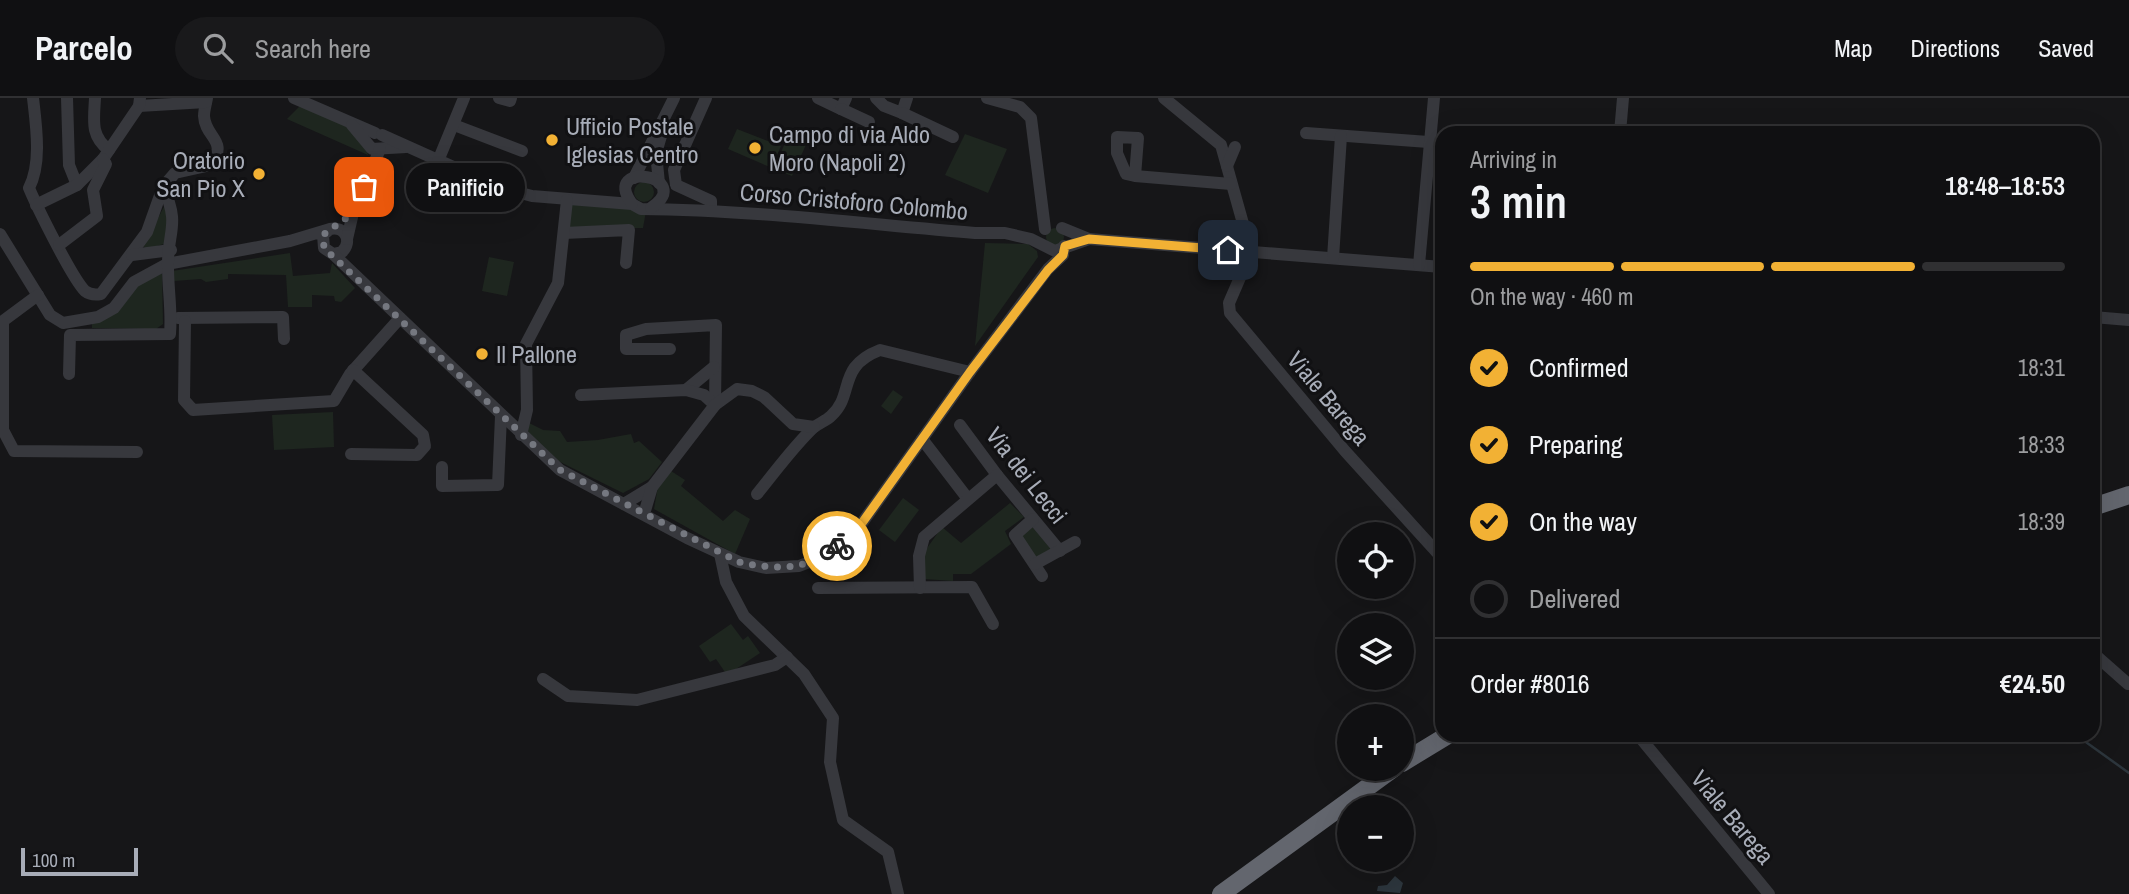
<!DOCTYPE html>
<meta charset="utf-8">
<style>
:root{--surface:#101012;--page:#19191b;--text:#f1f3f6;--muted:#9c9d9f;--line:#303032;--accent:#f2b134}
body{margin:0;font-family:"Archivo Narrow",sans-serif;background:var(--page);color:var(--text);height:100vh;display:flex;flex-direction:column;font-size:26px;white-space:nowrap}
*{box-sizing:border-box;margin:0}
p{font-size:23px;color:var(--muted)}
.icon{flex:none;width:38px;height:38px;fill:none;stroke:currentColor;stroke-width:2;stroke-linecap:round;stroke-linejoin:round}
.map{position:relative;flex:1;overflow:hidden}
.panel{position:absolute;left:1435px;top:28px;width:665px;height:616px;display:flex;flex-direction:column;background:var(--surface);border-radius:21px;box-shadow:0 7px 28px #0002,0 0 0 2px var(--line)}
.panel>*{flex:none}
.tools{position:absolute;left:1337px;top:424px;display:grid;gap:14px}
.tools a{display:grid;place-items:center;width:77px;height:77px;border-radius:50%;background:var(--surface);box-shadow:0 7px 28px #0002,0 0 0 2px var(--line);font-size:35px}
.scale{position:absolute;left:21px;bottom:18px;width:117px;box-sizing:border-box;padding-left:7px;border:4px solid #a8adb8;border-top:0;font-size:19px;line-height:24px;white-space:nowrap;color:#a8adb8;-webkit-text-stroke:5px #111113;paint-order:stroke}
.pin{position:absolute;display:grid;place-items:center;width:60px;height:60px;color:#fff;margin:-30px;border-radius:14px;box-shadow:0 4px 10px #0006}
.courier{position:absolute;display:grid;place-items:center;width:70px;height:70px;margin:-35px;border:5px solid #f2b134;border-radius:50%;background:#fff;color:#222;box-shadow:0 2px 9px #0007}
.bubble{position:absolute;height:49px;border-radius:24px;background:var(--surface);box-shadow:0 7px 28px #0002,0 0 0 2px var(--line);font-size:23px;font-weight:600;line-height:49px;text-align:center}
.headline em{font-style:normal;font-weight:600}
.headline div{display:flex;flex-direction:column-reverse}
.headline{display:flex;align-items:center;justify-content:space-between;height:119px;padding:0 35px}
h1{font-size:46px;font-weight:600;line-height:52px}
.bar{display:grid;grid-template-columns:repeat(4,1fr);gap:10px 7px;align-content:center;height:84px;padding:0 35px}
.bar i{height:9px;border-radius:5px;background:var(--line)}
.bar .current{background:var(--accent)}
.bar p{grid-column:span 4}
.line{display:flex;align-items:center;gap:18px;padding:0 35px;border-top:2px solid var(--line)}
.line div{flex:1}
ol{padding:0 35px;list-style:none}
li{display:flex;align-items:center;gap:21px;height:77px}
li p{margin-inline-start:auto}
li .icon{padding:7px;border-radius:50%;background:var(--accent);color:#111;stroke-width:4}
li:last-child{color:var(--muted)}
li i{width:38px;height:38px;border:4px solid var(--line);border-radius:50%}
header{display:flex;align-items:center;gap:42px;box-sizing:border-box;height:98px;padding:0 35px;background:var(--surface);border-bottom:2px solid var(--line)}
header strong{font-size:33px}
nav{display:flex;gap:38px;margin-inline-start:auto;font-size:24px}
.search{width:490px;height:63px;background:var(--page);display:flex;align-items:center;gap:18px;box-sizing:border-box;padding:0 24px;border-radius:38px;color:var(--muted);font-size:26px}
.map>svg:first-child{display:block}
.green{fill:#1e261f}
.water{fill:#2c353c}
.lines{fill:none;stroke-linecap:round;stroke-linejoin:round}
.stream{stroke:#2c353c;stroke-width:2.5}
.minor{stroke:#37383d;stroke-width:12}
.highway{stroke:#63666e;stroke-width:18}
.done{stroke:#757880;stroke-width:7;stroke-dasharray:0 12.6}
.route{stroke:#f2b134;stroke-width:9}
.poi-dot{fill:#f2b134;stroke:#111113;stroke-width:2.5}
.labels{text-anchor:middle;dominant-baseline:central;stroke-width:6;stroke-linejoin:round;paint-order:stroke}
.poi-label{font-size:24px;fill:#a8adb8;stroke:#111113;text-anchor:start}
.street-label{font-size:24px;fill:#a8adb8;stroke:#111113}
</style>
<header>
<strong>Parcelo</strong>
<div class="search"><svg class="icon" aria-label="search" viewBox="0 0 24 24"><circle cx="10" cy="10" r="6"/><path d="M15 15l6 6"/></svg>Search here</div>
<nav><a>Map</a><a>Directions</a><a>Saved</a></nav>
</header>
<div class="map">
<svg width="2129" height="796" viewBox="0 0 2129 796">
<rect width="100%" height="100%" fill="#161618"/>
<g class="green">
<path d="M299,9C325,9 363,29 368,57L287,21Z"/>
<path d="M737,31L781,48L772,70L728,51Z"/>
<path d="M790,33L809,40L792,78L774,71Z"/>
<path d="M965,36L1007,51L988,95L945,77Z"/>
<circle cx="644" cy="94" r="10"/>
<path d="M569,104L646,113L643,130L567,131Z"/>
<path d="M165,107L172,114L167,145L147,151L143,148Z"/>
<circle cx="1055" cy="139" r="9"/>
<path d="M985,145L1028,146L1037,153L1038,159L975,248Z"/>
<path d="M290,155L293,178L330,175L332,165L355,190L341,204L335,203L334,198L312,197V209H288L286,177L228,176V181L206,184L201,181L174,183L172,173Z"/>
<path d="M489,159L514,164L507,198L482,193Z"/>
<path d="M162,175L163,226L156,231L92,230V225L137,186Z"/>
<path d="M893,292L903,299L891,316L881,308Z"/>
<path d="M333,314L334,349L274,352L272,317Z"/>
<path d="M527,324L543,332L560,333L567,344L598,342L631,336L634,345L639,343L662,364L649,381L623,395L550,359L523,336Z"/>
<path d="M671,373L685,382L681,388L723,423L735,412L750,421L735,456L654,411L658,388Z"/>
<path d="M903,400L919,412L895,444L879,432Z"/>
<path d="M1010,405L1024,419L1005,433L1011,446L971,476H953V483L924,481L925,453L942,429L961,445Z"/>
<path d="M1033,425L1054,450L1036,463L1018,437Z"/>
<path d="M731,526L743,542L748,538L760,555L727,577L716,561L710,564L699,548Z"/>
</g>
<path class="water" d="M1395,778L1403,785L1400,795L1377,793L1378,788L1387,787Z"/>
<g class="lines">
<path class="stream" d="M2076,637L2129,675"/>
<g class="minor">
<path d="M33,0C36,27 42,65 29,90C37,109 72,180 85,193C90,197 95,197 101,196L147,134L163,89L175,75L211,67C229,42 205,40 204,18C204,12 206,6 207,0"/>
<path d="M67,0L69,67L77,87"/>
<path d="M95,0C94,22 90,38 109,52"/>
<path d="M294,0L375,35"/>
<path d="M499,0L510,3L511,0"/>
<path d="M706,0L674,72L676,87L711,103V111"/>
<path d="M818,0L841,11L846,0"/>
<path d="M876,0L884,8L902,15L907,0"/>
<path d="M987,0L1020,9L1031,20L1045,131"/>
<path d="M1164,0L1221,47L1251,154"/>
<path d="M139,8L206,4"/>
<path d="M841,11L869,24"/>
<path d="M902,15L953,39"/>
<path d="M352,27L372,51L406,49"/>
<path d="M454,27L522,53"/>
<path d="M1306,35L1442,45"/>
<path d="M1620,35L1623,0"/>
<path d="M382,37L498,89L532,98L632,106L641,111C752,112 864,126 975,135H1005L1031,141L1055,153L1089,141"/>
<path d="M438,63L464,0"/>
<path d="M1227,68L1235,49"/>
<path d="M1135,78L1138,40L1117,39V55L1126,76L1135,78L1231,86"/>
<path d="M634,80L674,0"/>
<path d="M659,85L656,55L661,38"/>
<path d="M632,106C600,61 697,78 651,110"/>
<path d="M36,107L77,87L103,61L139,8L140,0"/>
<path d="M1062,130L1089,141L1442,169"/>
<path d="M564,135L629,132L626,165"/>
<path d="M0,136L50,217L63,225L98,219L114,210L134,184L167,166L290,143L330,131C345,128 353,143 342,154L333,156L324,150L323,137L330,131"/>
<path d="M347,141L353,115L380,51"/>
<path d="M59,147L97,118L93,92L106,66L103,61"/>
<path d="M1251,154L1229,205L1230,215L1345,353L1442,460"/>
<path d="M333,156L560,372L687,440L739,464L766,470L799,468L825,458L862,425L970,274L1048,171L1063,157L1064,148"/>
<path d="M132,157L171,152"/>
<path d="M1333,160L1341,38"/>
<path d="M1419,167L1434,0"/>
<path d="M38,197L3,223V332L14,353L137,354"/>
<path d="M2093,219L2129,222"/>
<path d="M178,220L283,219L284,241"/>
<path d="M185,223L184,302L193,312L334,303L350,276L400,220"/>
<path d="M670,251H626V237L646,231L716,227L715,307"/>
<path d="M69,276L70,237L170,236C172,213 168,192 168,169C167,133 181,128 163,89"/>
<path d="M686,292L714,269"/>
<path d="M581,297L686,292L704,297L715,307"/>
<path d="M960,327L997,377L1060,453"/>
<path d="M521,337L527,312L526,246L558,185L567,102"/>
<path d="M922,341L968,401"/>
<path d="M351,356L417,357L425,348L423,337L353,272"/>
<path d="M442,369V388L498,387L501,318"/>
<path d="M757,396C775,374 793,349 813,330C819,325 826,323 831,318C855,297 836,269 880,252L970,274"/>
<path d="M624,406L652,389"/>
<path d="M644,416L652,389L715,307L737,291L752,293L764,299L793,326L814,329"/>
<path d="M1033,421L1015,437L1042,478"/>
<path d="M720,456L726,484L744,518L804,576L833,620L830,664L843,722L888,754L898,796"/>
<path d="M1035,466L1075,444"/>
<path d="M818,490L972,489L993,526"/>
<path d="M920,490L919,458L924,439L997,377"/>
<path d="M2093,555L2128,586"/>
<path d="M543,581L568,598L637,602L775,567L787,559"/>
<path d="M1638,637L1769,796"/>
</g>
<g class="highway">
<path d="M2093,409L2129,397"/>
<path d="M1402,665L1448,637"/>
<path d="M1221,796L1394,670"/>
</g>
</g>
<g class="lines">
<path class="done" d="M364,89L353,115L323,137L324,150L560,372L739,464C774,472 809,473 837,448"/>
<path class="route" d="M837,448L862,425L970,274L1048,172L1063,157L1065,148L1089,141L1228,152"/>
</g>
<g class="poi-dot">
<circle cx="552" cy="42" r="7"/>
<circle cx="755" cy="50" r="7"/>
<circle cx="259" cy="76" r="7"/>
<circle cx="482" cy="256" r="7"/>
</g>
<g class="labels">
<g class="poi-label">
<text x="566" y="28">Ufficio Postale<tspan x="566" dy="28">Iglesias Centro</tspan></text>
<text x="769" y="36">Campo di via Aldo<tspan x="769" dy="28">Moro (Napoli 2)</tspan></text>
<text x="245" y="62" text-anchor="end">Oratorio<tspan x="245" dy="28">San Pio X</tspan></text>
<text x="496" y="256">Il Pallone</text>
</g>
<g class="street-label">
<text transform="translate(854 103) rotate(5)">Corso Cristoforo Colombo</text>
<text transform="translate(1329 300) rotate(50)">Viale Barega</text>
<text transform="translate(1027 377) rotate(52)">Via dei Lecci</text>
<text transform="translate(1733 719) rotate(50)">Viale Barega</text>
</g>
</g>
</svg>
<div class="tools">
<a><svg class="icon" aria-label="locate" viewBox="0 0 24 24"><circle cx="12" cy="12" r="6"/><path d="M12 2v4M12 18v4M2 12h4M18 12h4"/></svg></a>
<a><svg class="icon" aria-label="layers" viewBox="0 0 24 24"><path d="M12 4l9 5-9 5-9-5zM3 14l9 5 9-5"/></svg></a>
<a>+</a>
<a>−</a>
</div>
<div class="scale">100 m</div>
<div class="pin" style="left:364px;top:89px;background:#ea580c"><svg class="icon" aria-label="bag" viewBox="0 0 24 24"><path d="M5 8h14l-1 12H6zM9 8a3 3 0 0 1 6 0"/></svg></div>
<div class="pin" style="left:1228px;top:152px;background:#1f2937"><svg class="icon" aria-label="home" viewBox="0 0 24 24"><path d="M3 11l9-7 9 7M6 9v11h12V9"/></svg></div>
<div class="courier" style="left:837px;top:448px"><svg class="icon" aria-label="bike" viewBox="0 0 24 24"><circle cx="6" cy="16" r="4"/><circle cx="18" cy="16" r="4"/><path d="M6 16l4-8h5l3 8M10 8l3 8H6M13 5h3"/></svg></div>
<div class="bubble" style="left:406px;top:65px;width:119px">Panificio</div>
<section class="panel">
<div class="headline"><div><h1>3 min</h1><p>Arriving in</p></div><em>18:48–18:53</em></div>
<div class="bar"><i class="current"></i><i class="current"></i><i class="current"></i><i></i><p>On the way · 460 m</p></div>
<ol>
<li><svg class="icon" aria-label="check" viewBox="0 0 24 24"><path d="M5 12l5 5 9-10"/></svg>Confirmed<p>18:31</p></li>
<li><svg class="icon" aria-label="check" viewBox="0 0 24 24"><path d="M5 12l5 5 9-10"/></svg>Preparing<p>18:33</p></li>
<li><svg class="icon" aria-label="check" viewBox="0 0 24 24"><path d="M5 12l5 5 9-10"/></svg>On the way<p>18:39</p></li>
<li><i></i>Delivered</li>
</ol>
<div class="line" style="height:91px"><div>Order #8016</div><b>€24.50</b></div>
</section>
</div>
